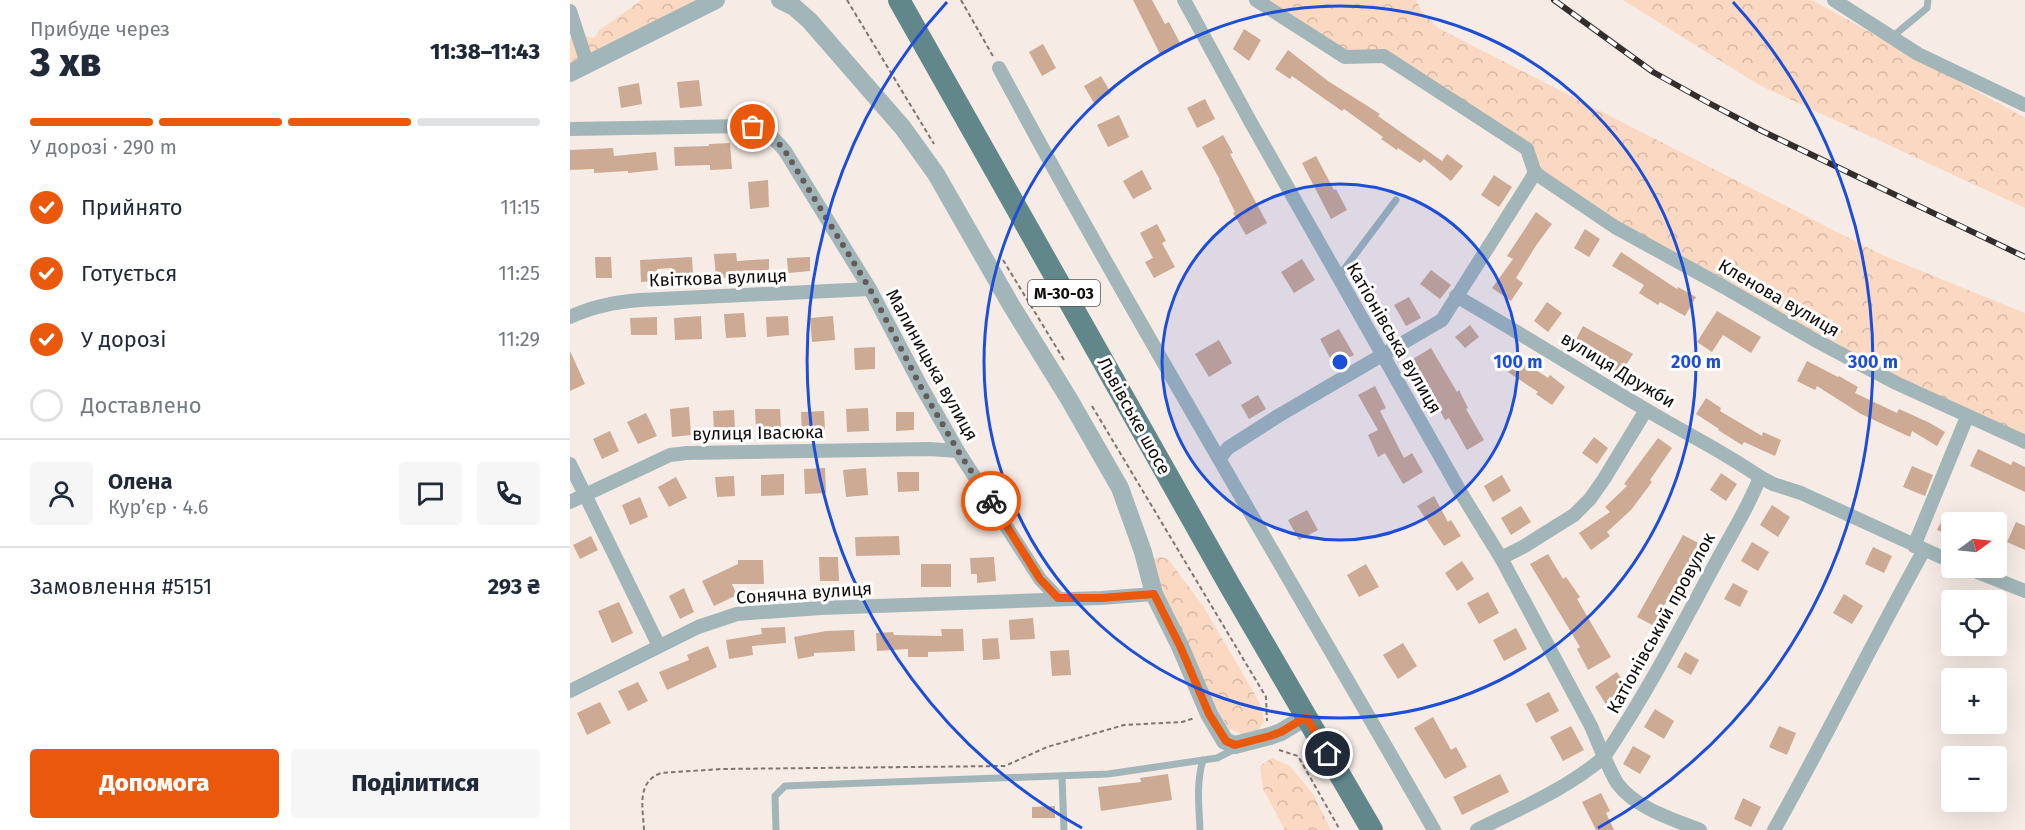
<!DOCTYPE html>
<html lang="uk">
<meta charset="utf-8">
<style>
:root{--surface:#fff;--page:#f6f6f7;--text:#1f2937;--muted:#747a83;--line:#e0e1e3;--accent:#ea580c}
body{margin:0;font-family:"Fira Sans",sans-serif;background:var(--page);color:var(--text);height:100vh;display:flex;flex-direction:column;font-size:22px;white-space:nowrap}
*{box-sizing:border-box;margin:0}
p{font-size:20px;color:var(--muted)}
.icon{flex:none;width:33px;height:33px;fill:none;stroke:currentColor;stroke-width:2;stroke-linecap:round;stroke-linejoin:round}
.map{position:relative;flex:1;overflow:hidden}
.sheet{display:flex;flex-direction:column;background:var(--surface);width:570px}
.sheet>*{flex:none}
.needle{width:39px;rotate:75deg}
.tools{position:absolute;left:1371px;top:512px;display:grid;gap:12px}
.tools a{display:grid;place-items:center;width:66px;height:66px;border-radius:6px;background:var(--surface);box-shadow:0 6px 24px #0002;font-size:30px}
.pin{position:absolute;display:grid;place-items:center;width:51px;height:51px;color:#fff;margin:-26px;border:3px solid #fff;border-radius:50%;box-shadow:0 2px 6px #0007}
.courier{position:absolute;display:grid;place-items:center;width:60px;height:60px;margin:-30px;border:4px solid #ea580c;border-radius:50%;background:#fff;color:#222;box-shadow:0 2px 8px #0007}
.head em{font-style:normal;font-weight:800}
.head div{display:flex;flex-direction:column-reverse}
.head{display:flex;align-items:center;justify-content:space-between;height:102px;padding:0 30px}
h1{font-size:39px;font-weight:800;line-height:45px}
.bar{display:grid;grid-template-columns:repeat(4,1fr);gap:9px 6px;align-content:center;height:72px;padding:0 30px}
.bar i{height:8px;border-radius:4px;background:var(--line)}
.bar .selected{background:var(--accent)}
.bar p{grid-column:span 4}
.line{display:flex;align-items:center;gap:15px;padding:0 30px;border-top:2px solid var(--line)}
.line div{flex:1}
.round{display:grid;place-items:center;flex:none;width:63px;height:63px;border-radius:6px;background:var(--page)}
ol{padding:0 30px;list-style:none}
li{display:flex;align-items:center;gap:18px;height:66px}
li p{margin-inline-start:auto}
li .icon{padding:6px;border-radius:50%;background:var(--accent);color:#fff;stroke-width:4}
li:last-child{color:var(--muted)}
li i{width:33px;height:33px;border:3px solid var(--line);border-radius:50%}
.cta{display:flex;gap:12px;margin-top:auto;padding:12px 30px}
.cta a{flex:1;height:69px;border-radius:6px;background:var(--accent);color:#fff;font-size:24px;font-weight:800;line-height:69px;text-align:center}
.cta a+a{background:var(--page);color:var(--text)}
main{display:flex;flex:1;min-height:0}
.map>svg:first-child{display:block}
.forest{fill:url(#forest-crowns)}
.building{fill:#ccaa94}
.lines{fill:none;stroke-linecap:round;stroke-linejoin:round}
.path{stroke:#7d7672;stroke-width:2;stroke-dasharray:4.5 3;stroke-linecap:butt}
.service{stroke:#a2b6b9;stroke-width:7}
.minor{stroke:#a2b6b9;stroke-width:14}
.tertiary{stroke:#a2b6b9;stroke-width:18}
.primary{stroke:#61878b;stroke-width:22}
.rail-casing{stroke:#332e2b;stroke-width:6}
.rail{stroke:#fff;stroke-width:4;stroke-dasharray:11;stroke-linecap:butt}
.done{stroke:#625b57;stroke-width:6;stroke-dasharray:0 10.8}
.route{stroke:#ea580c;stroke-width:8}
.ring{fill:none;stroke:#1d4ed8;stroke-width:3}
.labels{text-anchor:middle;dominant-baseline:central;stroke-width:6;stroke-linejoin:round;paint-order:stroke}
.shield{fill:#fff;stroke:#585654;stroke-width:1.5}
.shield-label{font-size:16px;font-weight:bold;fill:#110d0b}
.street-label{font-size:18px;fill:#110d0b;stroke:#fff}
.centre{fill:#1d4ed8;stroke:#fff;stroke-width:3}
.ring-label{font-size:18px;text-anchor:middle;font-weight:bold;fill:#1d4ed8;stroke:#fff;stroke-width:6;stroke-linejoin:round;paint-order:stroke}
</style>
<main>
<section class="sheet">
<div class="head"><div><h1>3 хв</h1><p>Прибуде через</p></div><em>11:38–11:43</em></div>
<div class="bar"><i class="selected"></i><i class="selected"></i><i class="selected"></i><i></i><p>У дорозі · 290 m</p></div>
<ol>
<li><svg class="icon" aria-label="check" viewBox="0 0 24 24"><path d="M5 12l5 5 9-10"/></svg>Прийнято<p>11:15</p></li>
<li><svg class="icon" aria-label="check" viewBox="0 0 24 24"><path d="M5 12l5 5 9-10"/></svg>Готується<p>11:25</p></li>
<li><svg class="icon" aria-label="check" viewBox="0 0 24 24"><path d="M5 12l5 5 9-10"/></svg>У дорозі<p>11:29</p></li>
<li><i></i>Доставлено</li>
</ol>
<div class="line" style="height:108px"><a class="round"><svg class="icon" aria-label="person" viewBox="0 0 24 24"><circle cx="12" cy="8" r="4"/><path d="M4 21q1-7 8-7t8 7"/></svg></a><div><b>Олена</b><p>Кур’єр · 4.6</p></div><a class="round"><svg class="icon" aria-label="chat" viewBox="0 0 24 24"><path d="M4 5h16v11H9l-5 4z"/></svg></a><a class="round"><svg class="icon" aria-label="phone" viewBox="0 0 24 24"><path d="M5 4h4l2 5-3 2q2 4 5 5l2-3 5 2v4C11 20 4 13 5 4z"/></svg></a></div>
<div class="line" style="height:78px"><div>Замовлення #5151</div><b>293 ₴</b></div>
<div class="cta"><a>Допомога</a><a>Поділитися</a></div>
</section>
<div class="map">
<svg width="1455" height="830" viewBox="0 0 1455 830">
<defs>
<pattern id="forest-crowns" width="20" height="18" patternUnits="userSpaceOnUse" patternTransform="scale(1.5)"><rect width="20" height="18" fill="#fbd8c1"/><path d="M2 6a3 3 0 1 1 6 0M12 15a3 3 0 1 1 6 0" fill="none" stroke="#d6b8a4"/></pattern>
</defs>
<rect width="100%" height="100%" fill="#f7ece5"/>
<g class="forest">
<path d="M72,0H125L0,67V39L11,34L22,38L26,36L29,30Z"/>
<path d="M686,0H846L852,11L868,28L1312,255L1455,313V442L1326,383L965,173L957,149L814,56L775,57Z"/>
<path d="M1053,0H1242L1455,118V208L1189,85Z"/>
<path d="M590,557L598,559L633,606L684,693L691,706L694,721L687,733L674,735L658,728L602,627L580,560Z"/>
<path d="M702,758L720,766L743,794L761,830H715L693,789L690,766Z"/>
</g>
<g class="building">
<path d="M563,0H582L595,24L599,22L611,45L591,56Z"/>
<path d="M674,29L691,40L679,61L663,49Z"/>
<path d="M473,44L486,68L472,76L459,52Z"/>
<path d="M718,50L758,81L810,114L808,116L872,161L877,154L893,166L881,181L854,159L850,163L828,148L827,150L811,139L813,137L774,109L772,111L722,76L720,79L705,69Z"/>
<path d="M531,76L541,93L524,103L514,86Z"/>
<path d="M129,80L132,106L110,108L107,82Z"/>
<path d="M69,83L72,104L51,108L48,87Z"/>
<path d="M635,99L645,119L627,128L617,108Z"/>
<path d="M549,115L559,137L538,147L527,125Z"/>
<path d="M653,135L663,153L660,154L697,223L676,235L663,213L665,212L649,180H650L632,147Z"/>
<path d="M160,143L162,169L140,170V165L105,166L104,147L139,146V144Z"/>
<path d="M43,148L44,156L86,152L88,170L58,173V171L24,173V169L0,170V150Z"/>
<path d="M746,156L764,190L766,189L777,210L761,219L732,163Z"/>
<path d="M572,170L582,189L563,199L553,181Z"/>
<path d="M924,175L942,187L929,207L911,195Z"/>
<path d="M198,180L199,207L180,209L178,182Z"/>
<path d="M966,212L982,224L967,244L946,278L953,283L941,301L922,288L943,259L937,256Z"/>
<path d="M587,224L596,241L592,243L605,267L584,278L575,262L583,258L570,233Z"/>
<path d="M1015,229L1030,239L1019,257L1004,248Z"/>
<path d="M1051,252L1107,289L1108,287L1126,297L1115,316L1090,302L1088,305L1069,293L1074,285L1042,266Z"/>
<path d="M166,253L167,261L199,259V272L167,274L168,277L146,278L144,254Z"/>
<path d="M25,257H41L42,278H26Z"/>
<path d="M122,257L123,275L102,276V268L87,269V281L71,282L70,260Z"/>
<path d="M240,257V271L218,273L217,258Z"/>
<path d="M732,259L745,280L724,293L711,272Z"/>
<path d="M861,270L881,285L870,299L850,284Z"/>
<path d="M839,297L851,318L836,326L824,305Z"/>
<path d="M977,302L992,313L978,332L964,321Z"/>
<path d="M1147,311L1191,337L1181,353L1153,335L1142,352L1127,342Z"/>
<path d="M174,313L176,337L156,338L154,314Z"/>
<path d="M131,316L132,339L105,340L104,318Z"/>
<path d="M218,316L219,335L197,337L196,317Z"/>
<path d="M263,316L265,340L242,342L240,318Z"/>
<path d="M87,317V335H61L60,318Z"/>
<path d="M900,325L909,337L895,348L885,337Z"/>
<path d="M1013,326L1063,354L1050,374L1003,345Z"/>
<path d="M769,329L784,355L764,365L750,339Z"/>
<path d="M649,340L662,363L639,377L625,354Z"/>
<path d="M305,347V369L285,370L284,348Z"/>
<path d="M861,348L887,392L889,390L898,408L896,409L914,440L897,450L879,418L875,420L866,403L867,402L841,360Z"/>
<path d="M0,351L15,384L0,391Z"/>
<path d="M948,358L978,378L980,375L995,387L982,405L966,394L968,392L938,372Z"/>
<path d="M1237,361L1268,377L1269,376L1288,387L1285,393L1327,413L1329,409L1360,423L1375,432L1367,446L1342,431L1340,437L1291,414L1247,386L1245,390L1227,381Z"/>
<path d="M805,386L816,408L810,411L834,458L842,453L853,472L833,484L815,453L808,457L798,435L808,430L788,395Z"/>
<path d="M688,395L696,409L679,419L671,405Z"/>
<path d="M1136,398L1151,408L1150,411L1192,436L1193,432L1211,440L1205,456L1174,442L1172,445L1148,430L1149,429L1126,414Z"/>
<path d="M119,407L121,435L102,437L100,409Z"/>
<path d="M298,408L299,431L277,432L276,409Z"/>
<path d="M185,409H210L211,428L186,429Z"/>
<path d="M164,410L165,430H144L143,411Z"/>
<path d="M254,411L255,431L232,433L231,412Z"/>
<path d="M326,412H344V430L326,431Z"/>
<path d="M76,413L87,436L68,444L57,422Z"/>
<path d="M40,431L49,451L32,459L23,439Z"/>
<path d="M1024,437L1038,448L1027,464L1012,453Z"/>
<path d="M1088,438L1102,448L1080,480L1082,482L1061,510L1037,532L1040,536L1021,550L1009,533L1040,512L1035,507L1057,486L1054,484Z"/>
<path d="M1408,449L1441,465L1443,461L1455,467V492L1400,466Z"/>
<path d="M1342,466L1363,475L1355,496L1333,487Z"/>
<path d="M255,468L256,493L235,494L234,469Z"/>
<path d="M296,468L298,495L276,497L273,470Z"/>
<path d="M327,472H349V491L328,492Z"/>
<path d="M1151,473L1167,484L1156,501L1140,490Z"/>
<path d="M214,474V495L191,496V475Z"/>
<path d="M932,475L941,491L923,502L914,486Z"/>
<path d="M164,476L165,496L147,497L145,477Z"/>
<path d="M106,477L117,498L99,507L88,487Z"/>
<path d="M864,496L878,522L881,520L891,536L874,546L847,506Z"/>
<path d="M70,497L78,517L60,525L52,505Z"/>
<path d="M1202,505L1220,517L1208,537L1190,525Z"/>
<path d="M951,506L961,522L941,535L931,518Z"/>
<path d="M737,510L748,530L729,540L718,520Z"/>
<path d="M1375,514L1382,517V537L1367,530Z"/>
<path d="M1446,522L1455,526V550L1437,542Z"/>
<path d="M1113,535L1132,545L1103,598L1099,596L1084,626L1067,617Z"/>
<path d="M21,536L28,550L10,559L3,545Z"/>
<path d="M329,536L330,555L286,556L285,537Z"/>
<path d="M1182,542L1199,552L1188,571L1171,561Z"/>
<path d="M1303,547L1322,556L1314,573L1295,564Z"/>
<path d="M978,554L993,579L996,577L1010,597L1007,599L1041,657L1018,670L1007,649L1010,647L960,564Z"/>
<path d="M249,557H268L269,581H250Z"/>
<path d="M424,557L426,581L407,583V574H401L400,558Z"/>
<path d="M168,560H193L194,584H162L167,595L144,606L132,581L168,564Z"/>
<path d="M892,561L904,579L887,591L875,573Z"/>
<rect x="351" y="564" width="30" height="23"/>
<path d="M796,564L809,587L789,597L777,575Z"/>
<path d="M1163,583L1178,591L1170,607L1154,599Z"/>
<path d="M114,588L124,612L110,619L99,596Z"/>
<path d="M918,592L929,613L909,624L897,603Z"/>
<path d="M1274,594L1293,606L1282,624L1263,613Z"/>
<path d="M49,602L63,633L42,643L28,611Z"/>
<path d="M463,618L465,639L440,640L439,620Z"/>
<path d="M215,627L216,643L182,646L183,655L159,659L156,640L192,634L191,628Z"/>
<path d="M946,628L957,649L934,661L923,640Z"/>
<path d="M371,629H393L394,651L358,652V657H338V649L307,651L306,633L323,632L324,635L372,636Z"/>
<path d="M284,630L285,651L244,653V656L228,659L224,637L256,631Z"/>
<path d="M428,638L430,659L413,660L412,639Z"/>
<path d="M833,643L847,666L828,679L813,655Z"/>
<path d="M138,646L147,667L97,690L89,672L119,660L117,655Z"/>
<path d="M499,650L501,675L482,676L480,651Z"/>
<path d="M1115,652L1129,660L1121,675L1107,667Z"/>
<path d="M1047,672L1059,691L1037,706L1025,687Z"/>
<path d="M68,682L78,701L58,711L48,691Z"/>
<path d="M979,692L989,711L966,723L956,704Z"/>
<path d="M30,702L41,723L17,735L7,713Z"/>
<path d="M1085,709L1104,721L1094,739L1074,727Z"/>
<path d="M863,717L881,750L886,747L897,767L875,779L844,728Z"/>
<path d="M1001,726L1014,750L993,761L980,737Z"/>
<path d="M1209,726L1226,733L1217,755L1199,747Z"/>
<path d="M1063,746L1081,756L1070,774L1053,764Z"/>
<path d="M598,774L602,800L531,811L528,787L571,782L570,778Z"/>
<path d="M930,774L939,792L892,815L883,797Z"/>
<path d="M1031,793L1040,811L1036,813L1044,830H1026L1012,802Z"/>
<path d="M1173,798L1191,807L1181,827L1164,819Z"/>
<path d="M485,806V818H462V807Z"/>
</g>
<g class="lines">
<g class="path">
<path d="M277,0L364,144"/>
<path d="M391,0L424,58"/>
<path d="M433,260L494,360"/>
<path d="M522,406L696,697L697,721"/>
<path d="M709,750L728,756L770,830"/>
<path d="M74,830C73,808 66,782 91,773L152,769L435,766L477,747L554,725L612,722L625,718"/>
</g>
<g class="service">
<path d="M1322,37L1357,8L1358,0"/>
<path d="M769,276L826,200"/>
<path d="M492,777L494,830"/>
<path d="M206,830L205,796L215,786L538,774L647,758L665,749"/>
<path d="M630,830C629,806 626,783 633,760"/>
</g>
<g class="minor">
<path d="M614,0L680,121L891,493L931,558L1021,726L1034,757C997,789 951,808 907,830"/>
<path d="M686,0L775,57L814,56L957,149L965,173"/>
<path d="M1264,0L1348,54L1455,105"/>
<path d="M0,11L17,63"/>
<path d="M429,68C567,325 719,576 864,830"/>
<path d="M0,129L177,126C193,129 205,138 215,151L300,289L351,386L388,451L470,579L488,598"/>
<path d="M965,173L1045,227L1154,287L1243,339L1326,383L1455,442"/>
<path d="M886,296C950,333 1012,372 1075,409C1113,432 1153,451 1190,477"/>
<path d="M0,317C23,306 45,302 70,300L300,289"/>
<path d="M650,458L658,448L708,416L872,320L965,173"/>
<path d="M0,464L89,646"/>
<path d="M0,502L100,455L117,453L359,449L388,451"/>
<path d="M1344,546L1397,417"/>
<path d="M931,558L953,547L1004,515L1020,499L1034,479L1076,410"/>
<path d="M1395,567L1455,591"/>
<path d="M0,691L128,627L167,614L251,608L531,598L584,594"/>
<path d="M1130,830C1102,819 1065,808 1047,783C1042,775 1038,765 1034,757C1075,696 1109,631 1144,566C1159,537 1178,509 1190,477L1203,484L1231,493L1382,562"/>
<path d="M1204,830C1256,738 1302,643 1354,550"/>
</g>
<g class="tertiary">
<path d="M210,0L224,7L239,20L333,128L366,174L441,305L499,399L550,488L573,552L584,594L610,646L639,714L655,741L665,745L700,736L711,732L736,717"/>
<path d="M0,73L146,0"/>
</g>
<path class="primary" d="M329,0L660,586L802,830"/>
<defs>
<path id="rail" d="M984,0L1083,72L1137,102L1192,131L1455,257"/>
</defs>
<use href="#rail" class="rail-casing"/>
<use href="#rail" class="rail"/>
</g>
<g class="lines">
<path class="done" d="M183,127L205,139L215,151L300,289L351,387L388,451L421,501"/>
<path class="route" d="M421,501L470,579L488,598H531L584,594L610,646L639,714L656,741L665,745L700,736L711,732L736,717L758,754"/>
</g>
<circle cx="770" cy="362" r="178" fill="#1d4ed8" fill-opacity=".12"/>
<g class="ring">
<circle cx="770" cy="362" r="178"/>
<circle cx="770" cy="362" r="356"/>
<path d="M512 828A533 533 0 0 1 377 2M1163 2A533 533 0 0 1 1028 828"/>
</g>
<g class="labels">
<rect class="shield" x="458" y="280" width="72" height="26" rx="4.5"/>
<g class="shield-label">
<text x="494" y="293">М-30-03</text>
</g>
<g class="street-label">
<text transform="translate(148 278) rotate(-2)">Квіткова вулиця</text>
<text transform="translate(1209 298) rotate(30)">Кленова вулиця</text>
<text transform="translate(824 338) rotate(60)">Катіонівська вулиця</text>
<text transform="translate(362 365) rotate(61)">Малиницька вулиця</text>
<text transform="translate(1048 370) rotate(31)">вулиця Дружби</text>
<text transform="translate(564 416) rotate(61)">Львівське шосе</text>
<text transform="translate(188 433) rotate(-1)">вулиця Івасюка</text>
<text transform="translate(234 593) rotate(-4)">Сонячна вулиця</text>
<text transform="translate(1091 623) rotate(-61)">Катіонівський провулок</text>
</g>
</g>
<circle cx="770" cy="362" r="9" class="centre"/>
<g class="ring-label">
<text x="948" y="368">100 m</text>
<text x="1126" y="368">200 m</text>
<text x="1303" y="368">300 m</text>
</g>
</svg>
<div class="tools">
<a><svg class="needle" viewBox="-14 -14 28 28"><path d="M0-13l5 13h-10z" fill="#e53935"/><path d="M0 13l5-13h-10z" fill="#747a83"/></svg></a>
<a><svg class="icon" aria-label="locate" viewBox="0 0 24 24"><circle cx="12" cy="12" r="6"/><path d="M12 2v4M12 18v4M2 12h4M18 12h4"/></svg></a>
<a>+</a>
<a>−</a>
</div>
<div class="pin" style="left:183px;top:127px;background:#ea580c"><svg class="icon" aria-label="bag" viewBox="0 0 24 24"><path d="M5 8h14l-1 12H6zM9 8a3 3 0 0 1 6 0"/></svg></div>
<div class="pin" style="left:758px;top:754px;background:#1f2937"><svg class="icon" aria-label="home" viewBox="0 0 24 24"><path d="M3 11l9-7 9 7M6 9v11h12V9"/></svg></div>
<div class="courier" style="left:421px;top:501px"><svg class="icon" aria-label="bike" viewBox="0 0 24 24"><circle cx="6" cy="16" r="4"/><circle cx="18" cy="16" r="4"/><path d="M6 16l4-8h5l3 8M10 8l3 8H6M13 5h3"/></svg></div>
</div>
</main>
